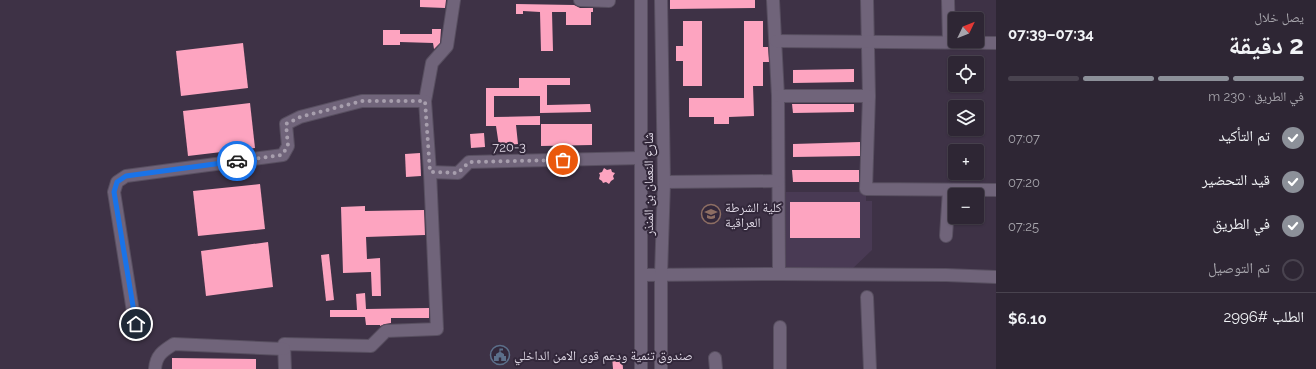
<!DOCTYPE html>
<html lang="ar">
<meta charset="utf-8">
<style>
:root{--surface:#2e2634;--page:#3a3240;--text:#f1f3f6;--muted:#a7a5ac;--line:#49434f;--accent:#8c9099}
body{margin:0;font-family:Raleway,"Noto Naskh Arabic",sans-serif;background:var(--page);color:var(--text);direction:rtl;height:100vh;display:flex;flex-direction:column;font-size:15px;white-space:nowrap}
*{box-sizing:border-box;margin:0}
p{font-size:13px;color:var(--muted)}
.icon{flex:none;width:22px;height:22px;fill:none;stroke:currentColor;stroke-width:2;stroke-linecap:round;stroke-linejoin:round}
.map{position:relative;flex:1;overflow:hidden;direction:ltr}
.side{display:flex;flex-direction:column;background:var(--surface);width:320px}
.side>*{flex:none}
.needle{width:26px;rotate:47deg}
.controls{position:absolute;left:948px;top:12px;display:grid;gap:8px}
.controls a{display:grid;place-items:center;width:36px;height:36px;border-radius:4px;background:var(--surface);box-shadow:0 1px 3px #0004,0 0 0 1px var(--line);font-size:20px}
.pin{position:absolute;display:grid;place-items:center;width:34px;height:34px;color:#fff;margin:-17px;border:2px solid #fff;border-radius:50%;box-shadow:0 1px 4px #0007}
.courier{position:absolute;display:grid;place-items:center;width:40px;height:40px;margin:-20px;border:3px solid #1a73e8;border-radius:50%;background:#fff;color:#222;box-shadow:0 1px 5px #0007}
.overview em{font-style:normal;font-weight:700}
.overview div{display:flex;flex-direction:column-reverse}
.overview{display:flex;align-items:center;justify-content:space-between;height:68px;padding:0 12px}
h1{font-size:26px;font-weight:700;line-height:30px}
.bar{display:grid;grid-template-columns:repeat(4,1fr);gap:6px 4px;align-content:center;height:48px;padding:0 12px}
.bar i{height:5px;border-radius:3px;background:var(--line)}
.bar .selected{background:var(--accent)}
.bar p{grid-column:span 4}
.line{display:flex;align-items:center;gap:10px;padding:0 12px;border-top:1px solid var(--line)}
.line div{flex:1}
ol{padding:0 12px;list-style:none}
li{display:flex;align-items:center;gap:12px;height:44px}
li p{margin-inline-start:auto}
li .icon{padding:4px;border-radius:50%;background:var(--accent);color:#fff;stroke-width:4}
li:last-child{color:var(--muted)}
li i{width:22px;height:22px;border:2px solid var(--line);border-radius:50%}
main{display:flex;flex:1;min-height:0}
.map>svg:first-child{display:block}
.built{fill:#493a54}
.building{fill:#fda4c0}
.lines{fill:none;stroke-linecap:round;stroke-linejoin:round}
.minor-casing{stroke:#584f60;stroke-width:14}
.minor{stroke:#70647a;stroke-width:12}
.done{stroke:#a79ead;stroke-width:4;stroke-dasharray:0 7.2}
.route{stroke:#1a73e8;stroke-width:5}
.labels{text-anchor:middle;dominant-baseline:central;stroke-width:4;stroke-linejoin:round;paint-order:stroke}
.street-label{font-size:13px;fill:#dfd8e5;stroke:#33283b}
.poi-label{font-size:13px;fill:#dfd8e5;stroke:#33283b;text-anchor:start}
</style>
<main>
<section class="side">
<div class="overview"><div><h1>2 دقيقة</h1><p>يصل خلال</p></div><em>07:34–07:39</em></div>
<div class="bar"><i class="selected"></i><i class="selected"></i><i class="selected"></i><i></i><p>في الطريق · 230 m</p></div>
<ol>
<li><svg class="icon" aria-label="check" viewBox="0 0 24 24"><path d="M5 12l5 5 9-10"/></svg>تم التأكيد<p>07:07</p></li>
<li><svg class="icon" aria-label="check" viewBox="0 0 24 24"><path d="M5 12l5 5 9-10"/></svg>قيد التحضير<p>07:20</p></li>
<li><svg class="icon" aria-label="check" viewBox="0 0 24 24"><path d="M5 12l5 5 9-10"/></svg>في الطريق<p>07:25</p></li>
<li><i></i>تم التوصيل</li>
</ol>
<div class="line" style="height:52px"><div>الطلب #2996</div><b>$6.10</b></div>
</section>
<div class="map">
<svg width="996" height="369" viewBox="0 0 996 369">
<rect width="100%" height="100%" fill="#3e3246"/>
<path class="built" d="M786,192H866V201H872V250L851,270L786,269Z"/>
<g class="building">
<path d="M420,0H446L445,8L420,7Z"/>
<path d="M670,0H755V8L670,9Z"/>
<path d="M516,4L574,5L580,8H593V12H591V25H566V12H552L553,51H541L540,12L523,11V14H516Z"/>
<path d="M683,21H702V86H683V61H676V46H683Z"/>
<path d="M744,21H763V47H768L769,62H763V86H753L754,116L729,117V124H714V117H689V98H744Z"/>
<path d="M432,29H441L440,43L434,49L433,43L400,42V45H383V30H400V34H432Z"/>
<path d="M243,43L248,88L181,96L176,51Z"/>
<path d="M854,69V82L793,83V70Z"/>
<path d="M519,78H570V85H547V105L590,104L591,112L540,113V96H494V117L540,116V125H516L518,144L499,146L496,126H486V88H519Z"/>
<path d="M250,103L255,148L188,156L183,111Z"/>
<path d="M792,104H854V112L793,113Z"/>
<path d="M541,124H592V145L541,146Z"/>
<path d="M484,133L485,147L471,148L470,134Z"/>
<path d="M860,142V156L793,157V144Z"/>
<path d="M420,153L421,176L406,177L405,154Z"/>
<path d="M604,168L607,170L611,169L612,172L615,173L613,176L614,179L611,181L609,184L606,182L603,183L602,181L599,179L600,175L599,173L602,172Z"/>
<path d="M792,170H859V182H793Z"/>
<path d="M260,184L265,229L198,236L193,191Z"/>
<rect x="790" y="202" width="70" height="36"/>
<path d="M365,206V211L424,210L425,235L366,237L367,259L380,258L381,296H372L371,272L343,273L341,207Z"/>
<path d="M268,242L273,287L206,296L201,251Z"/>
<path d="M329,254L334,300L326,301L321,255Z"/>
<path d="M365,293L366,309L429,308V318H391V323L385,324L380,326V325H366L365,317H330V310H357L356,294Z"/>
<path d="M612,356H622L623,369H613Z"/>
<path d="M172,358L256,359V369H172Z"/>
</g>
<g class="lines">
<defs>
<g id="minor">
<path d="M580,0L609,1"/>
<path d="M773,0L778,96L779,274"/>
<path d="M867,0L869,96L866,189L996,190"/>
<path d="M948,0L949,41"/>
<path d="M776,41L996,43"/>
<path d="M778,96H869"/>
<path d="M425,101L432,63L447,46L454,0"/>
<path d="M430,172L458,173L469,162L641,158"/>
<path d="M664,182L778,181"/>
<path d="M946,236L949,190"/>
<path d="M641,275L779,274L946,275L996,277"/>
<path d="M867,297L870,369"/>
<path d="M135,324L114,192L117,182L126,176L283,155L288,146L286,124L300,117L362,101H425L430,172L437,329L386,331L371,346L284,344L285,369"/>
<path d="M780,327V369"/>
<path d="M715,358L716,369"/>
<path d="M155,369C156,355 163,351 174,344L284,349"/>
<path d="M641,369V0"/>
<path d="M661,369V275L664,182L661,0"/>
</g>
</defs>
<use href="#minor" class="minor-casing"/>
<use href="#minor" class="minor"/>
</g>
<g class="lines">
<path class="done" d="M237,161L282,155L288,146L286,124L300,117L362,101H425L430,172L458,173L469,162L563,160"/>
<path class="route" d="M136,324L114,192L117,182L126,176L237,161"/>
</g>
<defs>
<symbol id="school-ring" viewBox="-11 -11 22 22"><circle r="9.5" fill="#33283b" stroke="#8d6e63" stroke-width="1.5"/><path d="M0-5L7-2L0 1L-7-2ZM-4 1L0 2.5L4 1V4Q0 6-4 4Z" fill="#8d6e63"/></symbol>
<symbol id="civic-ring" viewBox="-11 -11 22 22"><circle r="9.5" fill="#33283b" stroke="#5c6f8a" stroke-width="1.5"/><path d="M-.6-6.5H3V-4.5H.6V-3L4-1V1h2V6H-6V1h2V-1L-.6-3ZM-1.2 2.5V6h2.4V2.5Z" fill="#5c6f8a"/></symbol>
</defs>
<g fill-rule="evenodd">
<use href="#school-ring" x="700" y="203" width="22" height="22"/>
<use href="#civic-ring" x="489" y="344" width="22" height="22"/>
</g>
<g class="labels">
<g class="street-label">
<text transform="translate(509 147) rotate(-1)">720-3</text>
<text transform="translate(648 184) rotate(-90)">شارع النعمان بن المنذر</text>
</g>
<g class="poi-label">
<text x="725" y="207">كلية الشرطة<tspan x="725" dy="15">العراقية</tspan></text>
<text x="514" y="355">صندوق تنمية ودعم قوى الامن الداخلي</text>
</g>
</g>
</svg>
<div class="controls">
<a><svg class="needle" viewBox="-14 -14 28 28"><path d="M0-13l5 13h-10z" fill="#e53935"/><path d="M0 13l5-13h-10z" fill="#a7a5ac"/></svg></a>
<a><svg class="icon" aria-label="locate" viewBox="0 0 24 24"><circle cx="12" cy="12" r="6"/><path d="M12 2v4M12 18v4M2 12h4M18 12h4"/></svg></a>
<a><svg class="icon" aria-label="layers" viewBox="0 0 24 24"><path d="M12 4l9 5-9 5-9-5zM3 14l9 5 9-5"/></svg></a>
<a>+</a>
<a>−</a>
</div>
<div class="pin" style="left:563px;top:160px;background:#ea580c"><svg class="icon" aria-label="bag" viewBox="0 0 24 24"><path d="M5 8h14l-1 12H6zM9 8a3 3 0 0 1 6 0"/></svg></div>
<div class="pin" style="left:136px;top:324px;background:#1f2937"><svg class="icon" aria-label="home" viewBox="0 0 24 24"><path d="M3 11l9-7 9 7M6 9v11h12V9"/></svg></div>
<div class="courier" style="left:237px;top:161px"><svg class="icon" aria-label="car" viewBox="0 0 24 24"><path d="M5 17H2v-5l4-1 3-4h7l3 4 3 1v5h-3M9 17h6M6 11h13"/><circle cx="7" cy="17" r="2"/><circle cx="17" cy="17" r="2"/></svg></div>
</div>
</main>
